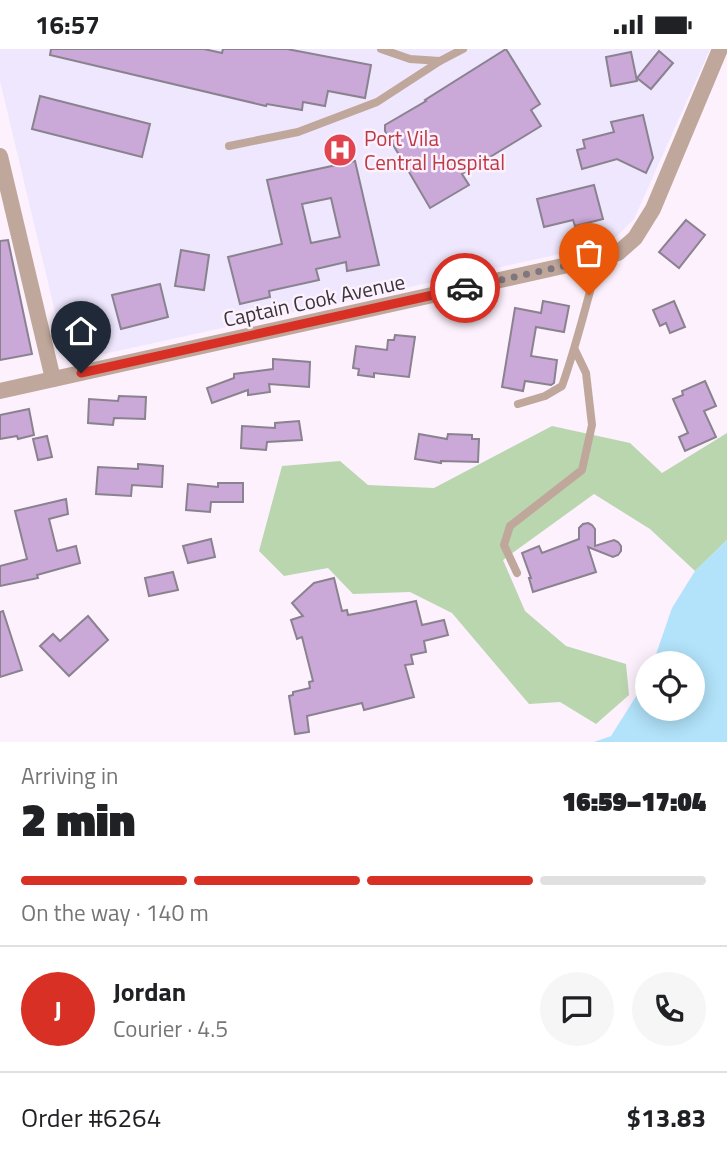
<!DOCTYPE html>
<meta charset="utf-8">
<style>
:root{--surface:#fff;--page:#f6f6f6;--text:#202124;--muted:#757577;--line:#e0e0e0;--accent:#d93025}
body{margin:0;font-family:"Titillium Web",sans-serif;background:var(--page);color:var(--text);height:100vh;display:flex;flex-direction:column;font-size:26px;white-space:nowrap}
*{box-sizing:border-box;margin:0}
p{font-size:23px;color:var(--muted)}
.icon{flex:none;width:38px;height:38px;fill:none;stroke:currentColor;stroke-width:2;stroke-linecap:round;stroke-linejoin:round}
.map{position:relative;height:693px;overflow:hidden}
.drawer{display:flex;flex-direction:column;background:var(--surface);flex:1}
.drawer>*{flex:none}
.controls{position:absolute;left:635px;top:602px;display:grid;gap:14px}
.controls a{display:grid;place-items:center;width:70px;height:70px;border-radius:50%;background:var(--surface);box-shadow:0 4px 18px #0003;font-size:35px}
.pin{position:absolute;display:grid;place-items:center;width:60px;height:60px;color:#fff;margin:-72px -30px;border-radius:50% 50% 50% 0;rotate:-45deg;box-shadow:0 0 7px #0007}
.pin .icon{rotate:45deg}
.courier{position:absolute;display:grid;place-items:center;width:70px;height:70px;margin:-35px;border:5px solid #d93025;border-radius:50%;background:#fff;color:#222;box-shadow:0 2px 9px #0007}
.overview em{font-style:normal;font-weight:800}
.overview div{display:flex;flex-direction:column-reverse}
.overview{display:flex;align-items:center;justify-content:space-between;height:119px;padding:0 21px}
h1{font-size:46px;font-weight:800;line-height:52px}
.bar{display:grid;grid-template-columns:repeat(4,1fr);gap:10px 7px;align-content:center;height:84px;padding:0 21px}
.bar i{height:9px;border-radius:5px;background:var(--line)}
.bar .active{background:var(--accent)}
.bar p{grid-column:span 4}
.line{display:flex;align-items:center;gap:18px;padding:0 21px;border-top:2px solid var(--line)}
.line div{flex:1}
.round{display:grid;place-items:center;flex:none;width:74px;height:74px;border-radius:37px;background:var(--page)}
.status{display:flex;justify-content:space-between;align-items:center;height:49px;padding:0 35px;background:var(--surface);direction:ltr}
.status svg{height:19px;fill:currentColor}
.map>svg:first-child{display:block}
.medical{fill:#eee7fd}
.green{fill:#bad6af}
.water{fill:#b2e3fa}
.building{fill:#caa9d8;stroke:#8a828e;stroke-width:2;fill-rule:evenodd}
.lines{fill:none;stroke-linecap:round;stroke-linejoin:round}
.lane{stroke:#c0a79b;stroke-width:8}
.street{stroke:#c0a79b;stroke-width:16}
.done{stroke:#7e777e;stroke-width:7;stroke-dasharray:0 12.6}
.route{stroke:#d93025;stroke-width:9}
.labels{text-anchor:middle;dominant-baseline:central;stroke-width:5;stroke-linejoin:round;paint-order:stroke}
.health-label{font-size:21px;fill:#be3a42;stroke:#fcf1fd;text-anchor:start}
.street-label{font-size:21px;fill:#3a353a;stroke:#fcf1fd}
</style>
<div class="status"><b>16:57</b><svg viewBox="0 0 49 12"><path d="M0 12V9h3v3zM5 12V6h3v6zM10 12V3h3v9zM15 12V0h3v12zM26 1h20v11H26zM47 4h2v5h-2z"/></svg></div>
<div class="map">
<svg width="727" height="693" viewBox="0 0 727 693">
<rect width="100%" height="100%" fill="#fcf1fd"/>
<path class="medical" d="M0,0H710L634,170L610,194L67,313L0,32Z"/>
<path class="green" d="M552,377L630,394L662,424L727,384V491L695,522L650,480L594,445L503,511L525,562L566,597L626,615L629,646L596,675L560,653L529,655L452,564L410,543L353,545L328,519L284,527L259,502L282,417L340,412L368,436L434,439Z"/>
<path class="water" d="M727,491V693H594L611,687L647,630L648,660H693V614H653L672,559L695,522Z"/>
<g class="building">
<path d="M51,0H204L222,4L223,0H287L371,16L365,49L328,42L325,57L303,53L302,61L267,55L266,57L50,6Z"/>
<path d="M506,0L540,55L531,61L541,77L462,125L469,136L430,159L385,82V76L426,52L425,51Z"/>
<path d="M659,2L673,14L651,40L637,29Z"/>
<path d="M631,3L637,32L611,37L606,8Z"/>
<path d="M40,47L150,75L142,108L32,80Z"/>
<path d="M643,66L653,109L646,124L617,110L582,120L577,101L585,99L583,91L614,83L611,73Z"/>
<path d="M355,112L379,216L347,222L346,213L316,220L319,231L269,242L270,248L240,255L228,208L282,195L267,131ZM331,149L340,188L311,194L302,155Z"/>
<path d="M594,136L603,170L575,177L573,171L544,178L537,150Z"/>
<path d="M686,171L705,186L679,219L659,203Z"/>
<path d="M8,191L32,305L0,311V192Z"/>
<path d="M181,201L209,206L204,241L175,237Z"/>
<path d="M160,235L168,268L121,280L112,246Z"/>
<path d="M543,252L569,257L564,283L536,278L531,307L557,311L554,334L551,336L525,332L523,342L502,338L515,259L541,264Z"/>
<path d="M674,252L685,278L670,284L666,274L660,277L653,261Z"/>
<path d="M395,286L415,288L409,328L374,324V328L358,326L359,320L353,319L356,297L387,301L388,291H394Z"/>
<path d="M273,310L310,313L309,338L269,335L270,343L248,346V341L212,354L207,339L234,329V325L273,320Z"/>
<path d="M705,332L716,357L704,362L716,388L685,402L679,388L688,384L673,350L683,346L682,342Z"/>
<path d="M119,347L146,348L145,370L114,369L113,376L88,374L89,350L118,352Z"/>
<path d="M29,360L34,386L18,390L17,387L0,390V366Z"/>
<path d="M299,372L302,391L267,393L266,401L241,399L242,377L275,379V374Z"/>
<path d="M419,385L447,390L448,385L472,386V390H479L478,413L441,412V414L415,410Z"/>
<path d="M47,387L52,408L38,411L33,390Z"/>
<path d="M138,415L163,417L162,438L132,436L131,447L96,445L98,418L138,420Z"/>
<path d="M218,434H243V453H211L210,463L186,461L188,435L218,438Z"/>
<path d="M66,450L68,465L49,470L57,502L76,497L80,514L37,526L38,529L0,537V517L27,510L15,462Z"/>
<path d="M588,474L592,476L595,480V497L614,491L618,493L621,497V502L618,506L613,508L588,498L596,523L533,543L529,529H531L522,504L539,497L542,504L579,490V479L583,475Z"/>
<path d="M211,490L215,508L188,514L183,497Z"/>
<path d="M173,523L178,541L149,547L145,529Z"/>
<path d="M334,529L342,562L347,561L348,566L370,562L416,552L422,576L444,571L448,586L424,592L426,603L411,606L413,615L405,616L414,648L364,661L362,654L307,667L309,683L295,685L289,647L293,646V643L310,639L309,633L313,632L302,588L297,590L291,571L303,567L292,554L314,534Z"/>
<path d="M3,562L22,621L0,628V563Z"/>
<path d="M88,567L108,591L69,627L40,597L53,585L60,592Z"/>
</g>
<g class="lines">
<g class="lane">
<path d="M381,0L410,10L440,12L463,0"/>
<path d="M229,97L298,83L377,53L440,12"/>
<path d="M518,355L545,347L562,337C577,295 587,252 599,209"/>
<path d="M517,524L504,496L510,477L582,421L592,376L586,324L575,301"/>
</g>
<g class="street">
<path d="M0,107L53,330"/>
<path d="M0,342L599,209L618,204L635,189L653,160L720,0"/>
</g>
</g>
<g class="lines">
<path class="done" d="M465,239L599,209L589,246"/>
<path class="route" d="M81,324L465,239"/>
</g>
<defs>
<symbol id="hospital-disc" viewBox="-11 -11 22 22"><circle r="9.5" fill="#e0444e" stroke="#fcf1fd"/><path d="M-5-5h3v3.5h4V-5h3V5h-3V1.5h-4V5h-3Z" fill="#fff"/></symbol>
</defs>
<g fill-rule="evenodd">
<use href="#hospital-disc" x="321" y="82" width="38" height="38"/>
</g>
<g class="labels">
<g class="health-label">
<text x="364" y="89">Port Vila<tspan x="364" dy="24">Central Hospital</tspan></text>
</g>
<g class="street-label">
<text transform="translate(314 251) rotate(-12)">Captain Cook Avenue</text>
</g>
</g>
</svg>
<div class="controls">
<a><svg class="icon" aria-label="locate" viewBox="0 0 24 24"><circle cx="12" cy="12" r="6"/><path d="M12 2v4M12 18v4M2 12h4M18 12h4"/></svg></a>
</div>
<div class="pin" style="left:589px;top:246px;background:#ea580c"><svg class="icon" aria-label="bag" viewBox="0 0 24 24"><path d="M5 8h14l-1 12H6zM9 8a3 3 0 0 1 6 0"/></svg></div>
<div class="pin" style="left:81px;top:324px;background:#1f2937"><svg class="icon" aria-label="home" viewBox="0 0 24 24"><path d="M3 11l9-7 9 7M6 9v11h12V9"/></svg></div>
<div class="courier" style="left:465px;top:239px"><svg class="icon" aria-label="car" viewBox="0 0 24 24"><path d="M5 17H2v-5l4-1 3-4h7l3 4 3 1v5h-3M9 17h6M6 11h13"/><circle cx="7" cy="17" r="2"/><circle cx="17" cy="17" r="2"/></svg></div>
</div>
<section class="drawer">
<div class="overview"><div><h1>2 min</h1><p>Arriving in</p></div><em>16:59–17:04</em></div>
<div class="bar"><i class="active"></i><i class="active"></i><i class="active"></i><i></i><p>On the way · 140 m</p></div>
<div class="line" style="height:126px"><b class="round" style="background:var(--accent);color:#fff">J</b><div><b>Jordan</b><p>Courier · 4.5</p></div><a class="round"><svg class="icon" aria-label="chat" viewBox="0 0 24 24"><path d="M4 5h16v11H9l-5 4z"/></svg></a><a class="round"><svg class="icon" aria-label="phone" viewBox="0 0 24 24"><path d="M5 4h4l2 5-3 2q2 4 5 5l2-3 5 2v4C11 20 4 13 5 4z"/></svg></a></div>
<div class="line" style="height:91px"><div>Order #6264</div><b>$13.83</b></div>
</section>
